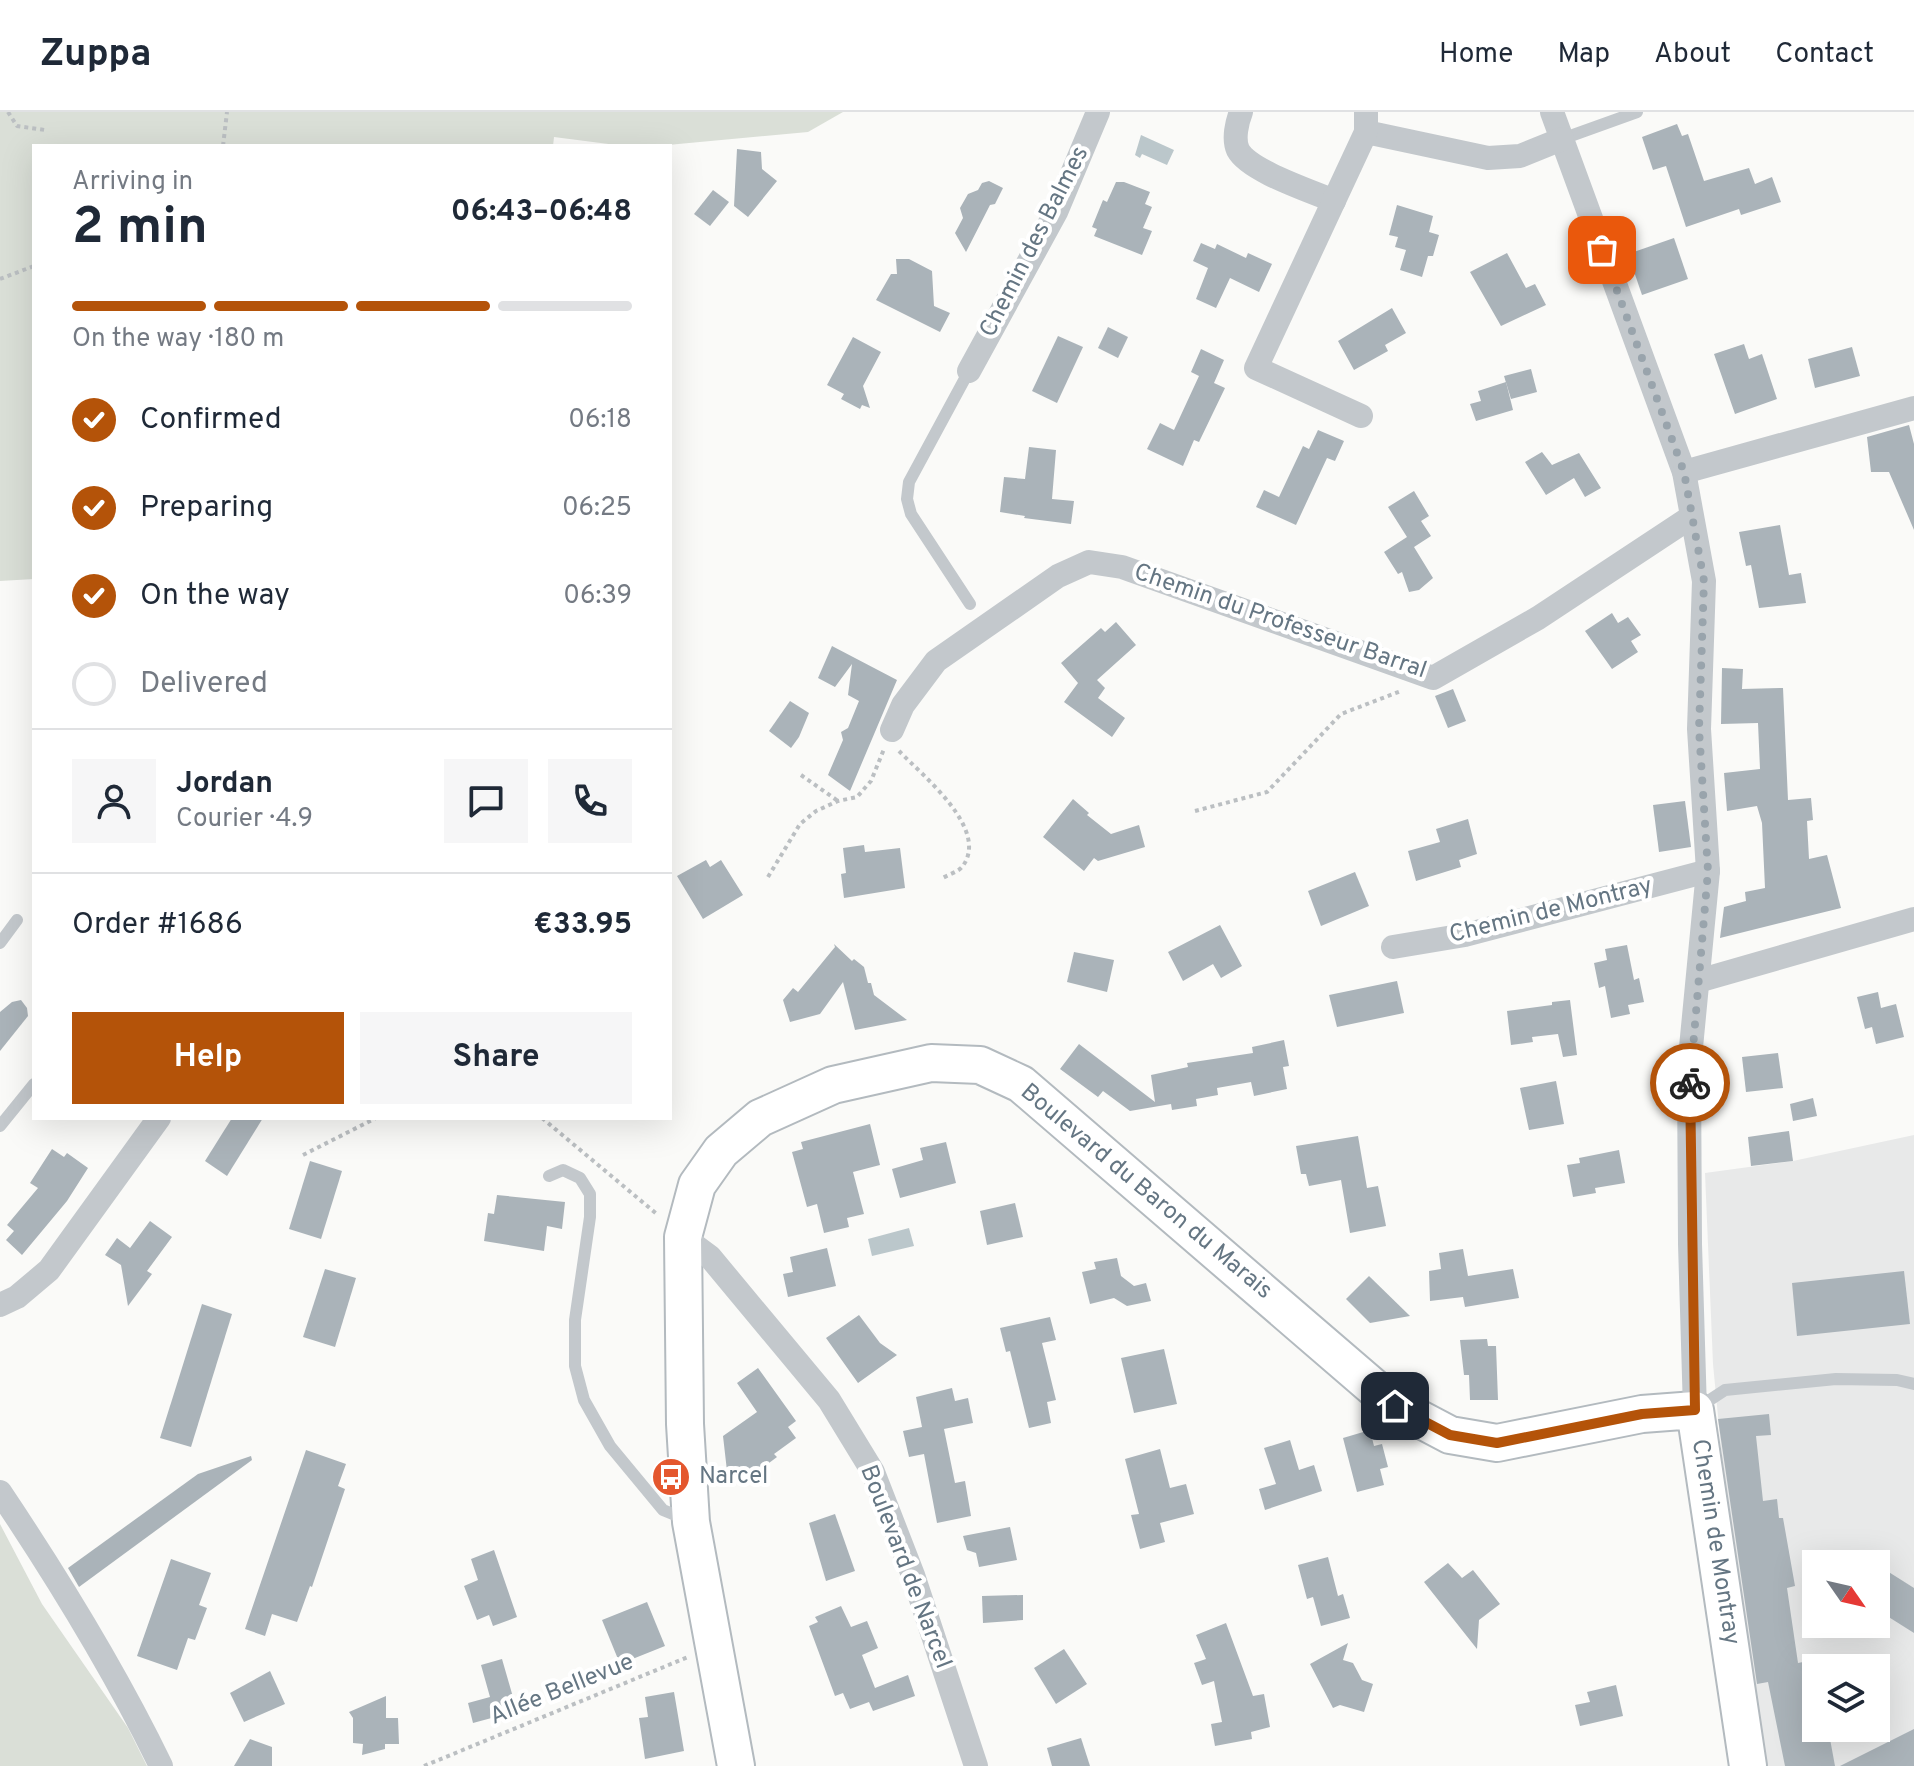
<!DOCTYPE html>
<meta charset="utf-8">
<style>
:root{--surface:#fff;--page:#f6f6f7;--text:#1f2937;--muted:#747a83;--line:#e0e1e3;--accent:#b45309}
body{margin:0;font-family:Overpass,sans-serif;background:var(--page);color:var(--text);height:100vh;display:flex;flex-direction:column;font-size:30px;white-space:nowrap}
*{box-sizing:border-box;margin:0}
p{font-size:26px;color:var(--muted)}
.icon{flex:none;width:44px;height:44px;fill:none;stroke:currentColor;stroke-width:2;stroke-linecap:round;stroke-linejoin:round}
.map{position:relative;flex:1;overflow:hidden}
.side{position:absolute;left:32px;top:32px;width:640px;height:976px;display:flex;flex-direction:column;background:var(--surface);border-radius:0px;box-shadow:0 8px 32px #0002}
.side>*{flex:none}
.needle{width:52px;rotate:124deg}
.tools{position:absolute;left:1802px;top:1438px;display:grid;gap:16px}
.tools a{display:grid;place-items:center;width:88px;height:88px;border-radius:0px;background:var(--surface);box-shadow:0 8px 32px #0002;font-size:40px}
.pin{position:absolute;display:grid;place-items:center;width:68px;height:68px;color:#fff;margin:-34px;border-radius:16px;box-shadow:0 4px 12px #0006}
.courier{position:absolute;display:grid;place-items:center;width:80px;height:80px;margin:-40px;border:6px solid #b45309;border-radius:50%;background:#fff;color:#222;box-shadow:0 2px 10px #0007}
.summary em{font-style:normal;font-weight:700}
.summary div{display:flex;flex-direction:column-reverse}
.summary{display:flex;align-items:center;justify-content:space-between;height:136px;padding:0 40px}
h1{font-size:52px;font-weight:700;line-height:60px}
.bar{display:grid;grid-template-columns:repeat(4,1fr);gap:12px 8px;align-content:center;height:96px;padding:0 40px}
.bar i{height:10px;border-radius:6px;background:var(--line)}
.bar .current{background:var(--accent)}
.bar p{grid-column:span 4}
.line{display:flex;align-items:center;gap:20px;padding:0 40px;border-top:2px solid var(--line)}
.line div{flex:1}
.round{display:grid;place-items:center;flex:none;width:84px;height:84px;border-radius:0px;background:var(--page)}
ol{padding:0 40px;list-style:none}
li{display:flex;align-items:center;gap:24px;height:88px}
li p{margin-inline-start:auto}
li .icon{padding:8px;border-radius:50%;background:var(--accent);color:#fff;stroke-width:4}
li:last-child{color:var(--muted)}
li i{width:44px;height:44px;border:4px solid var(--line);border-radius:50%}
.button{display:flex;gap:16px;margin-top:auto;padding:16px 40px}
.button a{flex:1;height:92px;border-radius:0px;background:var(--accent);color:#fff;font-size:32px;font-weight:700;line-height:92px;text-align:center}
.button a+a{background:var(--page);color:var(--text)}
header{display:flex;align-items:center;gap:48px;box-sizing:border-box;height:112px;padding:0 40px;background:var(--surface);border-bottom:2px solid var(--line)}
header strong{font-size:38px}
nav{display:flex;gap:44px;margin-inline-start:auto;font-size:28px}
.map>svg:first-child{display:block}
.built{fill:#e8e9e9;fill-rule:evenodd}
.green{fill:#dadfd7}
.water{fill:#bbc7cb}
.building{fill:#aab3b9}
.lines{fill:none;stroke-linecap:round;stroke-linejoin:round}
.secondary-casing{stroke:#b3babf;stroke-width:40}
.path{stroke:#bbbfc2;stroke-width:4;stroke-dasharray:4 4;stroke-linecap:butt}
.lane{stroke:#c3c8cc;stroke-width:12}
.street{stroke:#c3c8cc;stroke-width:24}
.secondary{stroke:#fff;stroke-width:36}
.done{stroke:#99a4ac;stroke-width:8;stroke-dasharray:0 14.4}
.route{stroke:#b45309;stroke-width:10}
.labels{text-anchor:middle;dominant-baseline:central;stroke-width:8;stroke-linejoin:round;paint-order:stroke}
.street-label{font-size:24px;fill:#657683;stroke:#fff}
.poi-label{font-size:24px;fill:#657683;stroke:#fff;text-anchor:start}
</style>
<header>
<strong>Zuppa</strong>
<nav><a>Home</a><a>Map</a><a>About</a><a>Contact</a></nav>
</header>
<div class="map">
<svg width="1914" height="1654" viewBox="0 0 1914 1654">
<rect width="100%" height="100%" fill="#fafaf8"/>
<path class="built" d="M1914,1023V1654H1767L1750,1572L1728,1409L1713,1252L1705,1061L1793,1049ZM1816,1452H1876V1512H1816ZM1816,1556H1876V1616H1816Z"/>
<g class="green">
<path d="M0,0H843L808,20L657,34H624L554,25L553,34H34V467L0,469Z"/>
<path d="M0,1412L42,1492L128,1616L147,1654H0Z"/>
</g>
<g class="water">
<path d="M1141,23L1174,38L1167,53L1142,42L1140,46L1135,43Z"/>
<path d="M909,1116L914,1134L872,1144L868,1127Z"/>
</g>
<g class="building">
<path d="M1677,12L1682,24L1688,22L1704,69L1749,56L1755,72L1772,65L1781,90L1741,103L1739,97L1686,115L1666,54L1653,58L1642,25Z"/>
<path d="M737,37L761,40L762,57L777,69L748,105L734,94Z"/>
<path d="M989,69L1003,76L995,92L990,93L966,140L955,121L963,106L960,96L968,82L978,78L982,71Z"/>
<path d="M1116,70H1124L1150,80L1145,92L1152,95L1143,116L1152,119L1142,143L1094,124L1097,117L1092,115L1103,88L1107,90Z"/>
<path d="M713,78L729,90L710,114L694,102Z"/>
<path d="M1397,93L1433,104L1429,120L1439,123L1433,144H1428L1422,165L1400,158L1406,138L1395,135L1398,125L1389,123Z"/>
<path d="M1674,126L1688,167L1642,183L1628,142Z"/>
<path d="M1201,131L1215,137L1217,132L1246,146L1248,141L1272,152L1259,180L1230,166L1216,196L1196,187L1208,156L1193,149Z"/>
<path d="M1507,141L1526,176L1535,172L1546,193L1501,214L1470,160Z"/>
<path d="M896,147H909L932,159L934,194L950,201L940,220L876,188L891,162H897Z"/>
<path d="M1392,196L1406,221L1385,233L1388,239L1354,258L1338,229Z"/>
<path d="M1108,215L1128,225L1118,246L1098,236Z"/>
<path d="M1058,224L1083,235L1057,291L1032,279Z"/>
<path d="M853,225L881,240L863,274L870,296L862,293L860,297L841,287L844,282L827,273Z"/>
<path d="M1744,232L1749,247L1762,242L1777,287L1735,302L1714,242Z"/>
<path d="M1852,235L1860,264L1815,276L1808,247Z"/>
<path d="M1201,237L1224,248L1214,271L1225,276L1199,330L1194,328L1183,354L1147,337L1160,311L1174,318L1199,264L1191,260Z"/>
<path d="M1531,257L1537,280L1511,287L1504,264Z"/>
<path d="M1506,270L1513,298L1476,309L1470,292L1481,289L1478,279Z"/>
<path d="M1909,313L1914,332V418L1889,360H1871L1867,325Z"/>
<path d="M1318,318L1344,329L1335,349L1327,346L1296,413L1256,395L1264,378L1279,385L1303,334L1309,337Z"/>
<path d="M1029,335L1056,338L1052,387L1074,389L1071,412L1024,406L1025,404L1000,400L1004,365L1025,367Z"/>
<path d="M1542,340L1552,353L1579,341L1601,376L1585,385L1574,366L1546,383L1525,350Z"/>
<path d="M1414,379L1429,404L1421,409L1431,424L1414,435L1433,466L1419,478L1409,480L1402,460L1398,462L1384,440L1407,425L1388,395Z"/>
<path d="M1780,413L1789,463L1801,461L1806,491L1759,496L1751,453L1746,454L1739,420Z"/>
<path d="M1612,501L1618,511L1628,505L1641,523L1631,529L1638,540L1612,557L1585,519Z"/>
<path d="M1116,510L1136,533L1097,568L1105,576L1098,586L1125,606L1112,625L1064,590L1078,571L1061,551L1101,516L1105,520Z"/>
<path d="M832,534L897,568L850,679L828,663L843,628L841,620L848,616L859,589L848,583L852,552L835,575L818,566Z"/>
<path d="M1722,556L1743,557L1742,577L1783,576L1788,688L1811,686L1813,708L1807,709L1809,747L1827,743L1841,796L1720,826L1724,795L1746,789L1745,780L1765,776L1762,711L1757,694L1727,699L1724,661L1760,657L1758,611L1721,612Z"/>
<path d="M1453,577L1466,609L1448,616L1435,584Z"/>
<path d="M790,589L809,601L799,625L791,636L769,619Z"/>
<path d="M1073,687L1089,701L1087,703L1111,722L1139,713L1145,735L1098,749L1094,746L1084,759L1043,725Z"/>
<path d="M1685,689L1691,735L1659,740L1653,693Z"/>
<path d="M1468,707L1477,742L1459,748L1461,755L1416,769L1408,739L1440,730L1436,717Z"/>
<path d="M864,733L865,740L900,736L905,776L844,786L841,762L846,761L843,736Z"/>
<path d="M706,748L710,755L721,748L743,783L703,807L677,764Z"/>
<path d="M1355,760L1369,794L1321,814L1308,779Z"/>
<path d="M1220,813L1242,854L1221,866L1213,852L1183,869L1168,840Z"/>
<path d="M834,832L852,849L854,847L864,855L868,871H871L874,883L907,908L855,918L843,870L820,902L790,910L783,888L793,876L798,880L835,835Z"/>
<path d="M1627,833L1634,868L1639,866L1644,890L1628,893L1630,902L1611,906L1605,874L1599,876L1594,851L1607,848L1605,837Z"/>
<path d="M1074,840L1114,848L1107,880L1067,870Z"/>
<path d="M1397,869L1404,901L1337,915L1329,883Z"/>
<path d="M1878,880L1881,896L1896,892L1904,925L1876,932L1872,915L1865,917L1857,885Z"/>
<path d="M21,888L27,896L28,904L0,939V900L12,890Z"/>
<path d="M1570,888L1577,943L1563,945L1558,922L1532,925L1533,930L1511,933L1507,899L1552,893V890Z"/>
<path d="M1284,928L1289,954L1283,955L1287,977L1254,984L1251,970L1217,976L1218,983L1196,987L1197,994L1172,998L1171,992L1130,999L1103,979L1098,985L1060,957L1079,932L1155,990L1151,963L1188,955L1187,951L1253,941L1252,935Z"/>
<path d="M1778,941L1783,976L1746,980L1742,945Z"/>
<path d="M1556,969L1564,1012L1529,1018L1520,976Z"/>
<path d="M1813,986L1817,1004L1793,1009L1790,992Z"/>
<path d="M232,1006H263L227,1064L205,1049Z"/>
<path d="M870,1012L880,1053L853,1060L864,1102L847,1106L849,1115L824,1121L817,1092L807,1095L792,1040L803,1037L801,1030Z"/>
<path d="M1789,1019L1793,1049L1751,1054L1748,1025Z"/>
<path d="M1358,1024L1367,1076L1378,1074L1386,1114L1350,1121L1341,1068L1309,1074L1306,1062H1301L1296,1034Z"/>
<path d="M946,1030L956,1071L900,1086L892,1057L923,1048L920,1036Z"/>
<path d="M52,1037L64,1045L67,1041L88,1056L67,1089L22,1143L6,1128L14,1119L7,1113L38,1076L30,1071Z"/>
<path d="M1619,1038L1625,1071L1595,1076L1596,1081L1573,1085L1567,1053L1580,1051L1579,1046Z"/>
<path d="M310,1049L342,1059L321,1127L289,1117Z"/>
<path d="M497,1083L565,1090L562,1117L547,1114L544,1139L484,1129L488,1101L494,1102Z"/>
<path d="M1015,1091L1023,1125L987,1133L980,1099Z"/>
<path d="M150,1109L172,1125L147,1159L152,1162L128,1194L121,1153L105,1143L117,1126L130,1136Z"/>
<path d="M827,1136L836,1174L788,1185L783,1162L793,1160L790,1145Z"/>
<path d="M1463,1137L1468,1164L1513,1157L1519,1186L1465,1195L1463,1185L1430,1189L1429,1159L1441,1157L1439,1141Z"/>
<path d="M1117,1146L1121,1164L1134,1174L1146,1171L1151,1189L1127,1194L1114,1186L1090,1192L1082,1160L1096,1157L1094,1150Z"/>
<path d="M325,1157L356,1166L335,1235L303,1225Z"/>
<path d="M1904,1159L1910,1212L1797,1224L1792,1171Z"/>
<path d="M1369,1164L1410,1204L1370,1211L1346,1187Z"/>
<path d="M202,1192L232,1202L191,1335L160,1326Z"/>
<path d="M859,1203L880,1231L897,1243L858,1271L826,1226Z"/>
<path d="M1050,1205L1056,1228L1042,1231L1056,1288L1047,1290L1051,1311L1029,1316L1010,1239L1006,1240L1000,1216Z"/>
<path d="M1487,1227L1488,1234H1496L1498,1288H1470L1469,1263H1464L1460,1228Z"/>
<path d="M1164,1237L1177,1292L1134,1301L1121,1246Z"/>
<path d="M758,1256L796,1309L788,1315L796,1326L774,1342L777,1345L753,1363L745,1359H727L723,1324L757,1300L737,1271Z"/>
<path d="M952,1276L955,1289L968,1286L973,1311L944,1317L955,1371L965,1369L971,1404L937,1411L924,1342L909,1345L903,1319L922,1315L916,1285Z"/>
<path d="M1769,1302L1771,1323L1756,1324L1763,1389L1777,1387L1779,1406H1783L1795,1474L1787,1476L1798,1551L1808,1549L1816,1589V1616H1828L1835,1654H1785L1768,1570L1757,1572L1718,1307Z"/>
<path d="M1370,1318L1374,1334L1382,1332L1388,1355L1380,1357L1384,1373L1357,1380L1343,1326Z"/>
<path d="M1290,1328L1299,1358L1314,1353L1322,1379L1265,1398L1259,1377L1276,1372L1264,1336Z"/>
<path d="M1160,1337L1170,1376L1186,1372L1194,1402L1160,1411L1165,1430L1140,1437L1131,1403L1139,1402L1125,1347Z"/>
<path d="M306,1338L346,1352L338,1374L345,1377L312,1475L310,1474L297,1510L272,1502L265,1524L245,1517Z"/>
<path d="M251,1344L252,1348L79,1475L68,1456L198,1362Z"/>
<path d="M835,1402L855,1459L826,1469L809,1411Z"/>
<path d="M1010,1415L1017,1448L979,1455L976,1441L967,1438L963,1424Z"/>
<path d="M494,1438L517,1505L493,1514L489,1503L477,1508L464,1474L478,1468L471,1447Z"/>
<path d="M1328,1445L1338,1484L1343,1482L1350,1506L1321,1514L1313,1485L1307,1487L1298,1453Z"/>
<path d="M171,1447L211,1461L199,1493L207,1496L195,1528L188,1526L177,1558L137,1544Z"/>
<path d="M1448,1451L1462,1466L1473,1458L1500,1492L1479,1508L1477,1537L1424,1470Z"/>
<path d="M1876,1452L1914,1476V1521L1876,1497Z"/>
<path d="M1023,1483V1508L983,1511L982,1484Z"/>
<path d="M647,1490L665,1534L620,1552L602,1508Z"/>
<path d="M841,1494L851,1515L867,1509L878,1536L862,1543L875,1576L908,1563L915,1584L873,1599L869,1590L850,1597L843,1581L835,1584L809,1514L818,1510L815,1505Z"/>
<path d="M1226,1511L1253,1584L1264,1582L1270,1615L1251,1620L1252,1627L1215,1634L1211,1612L1222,1610L1214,1569L1202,1573L1194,1551L1206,1547L1196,1523Z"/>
<path d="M1348,1531L1343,1548L1353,1551L1362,1568L1373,1572L1364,1600L1340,1593L1333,1596L1310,1552Z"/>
<path d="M1064,1537L1087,1572L1056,1592L1034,1556Z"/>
<path d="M502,1547L517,1599L473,1611L468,1591L490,1585L481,1553Z"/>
<path d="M270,1559L285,1592L244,1610L230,1581Z"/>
<path d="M1616,1573L1623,1604L1580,1614L1575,1593L1590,1590L1587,1580Z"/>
<path d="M674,1580L684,1639L645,1647L639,1606L648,1605L645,1585Z"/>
<path d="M386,1584V1606H398L399,1632H385V1637L362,1643L363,1632L353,1631V1606L349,1600Z"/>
<path d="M1914,1617V1654H1840Z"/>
<path d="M1081,1626L1090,1654H1052L1047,1636Z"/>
<path d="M250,1627L272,1635V1654H234Z"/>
</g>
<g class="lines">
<defs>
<path id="secondary" d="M736,1654L691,1410L685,1312L683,1125L697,1073L721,1039L760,1006L833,973L931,951L980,953L1021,972L1395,1294L1450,1323L1497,1331L1642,1302L1695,1298L1748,1654"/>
</defs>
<use href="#secondary" class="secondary-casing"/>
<g class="path">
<path d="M8,0L17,14L45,18"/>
<path d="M223,34L227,0"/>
<path d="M0,167L34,154"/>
<path d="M899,639C923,664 991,718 962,755C958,760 947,763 941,767"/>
<path d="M801,663L838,689"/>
<path d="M1195,699L1267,680L1341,602L1401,579"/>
<path d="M768,765L800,712L816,699L838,689L857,685L871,669L884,637"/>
<path d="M542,1006L658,1103"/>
<path d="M303,1043L376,1006"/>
<path d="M424,1654L688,1545"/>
</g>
<g class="lane">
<path d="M1562,27L1637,0"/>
<path d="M969,259L909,370L907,387L911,402L970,492"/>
<path d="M0,831L17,808"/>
<path d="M0,1014L34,972"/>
<path d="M549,1064L563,1058L580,1066L590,1082V1105L575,1208V1254L584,1288L610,1334L663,1398L685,1407"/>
<path d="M1696,1297L1725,1278L1836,1267L1897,1268L1914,1272"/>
</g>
<g class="street">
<path d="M1241,0C1237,10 1233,27 1238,38C1249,59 1311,79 1334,89"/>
<path d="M1552,0L1684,360L1704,469L1699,617L1708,759L1689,956L1690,1132L1695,1298"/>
<path d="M1366,20L1488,46L1520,44L1562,27"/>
<path d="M969,259L1056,100L1098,0"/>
<path d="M1361,304L1256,256L1366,20V0"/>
<path d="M1684,360L1914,296"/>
<path d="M892,618L903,593L936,549L1058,464L1089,450L1122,455L1433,566L1538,506L1691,405"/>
<path d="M1393,835L1465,823L1708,759"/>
<path d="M1698,869L1914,807"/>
<path d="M683,1125L710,1145L829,1288L873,1360L913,1463L976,1654"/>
<path d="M0,1193L17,1185L49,1158L159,1006"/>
<path d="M0,1380C59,1468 115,1559 161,1654"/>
</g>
<use href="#secondary" class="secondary"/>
</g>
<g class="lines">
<path class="done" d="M1602,138L1684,360L1704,469L1699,617L1708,759L1690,971"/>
<path class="route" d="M1395,1294L1450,1323L1497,1331L1642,1302L1695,1298L1690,971"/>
</g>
<defs>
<symbol id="bus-disc" viewBox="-11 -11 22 22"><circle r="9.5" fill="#e4572e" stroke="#fff"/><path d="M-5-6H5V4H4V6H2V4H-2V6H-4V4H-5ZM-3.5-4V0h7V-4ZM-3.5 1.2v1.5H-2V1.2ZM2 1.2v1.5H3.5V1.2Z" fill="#fff"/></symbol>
</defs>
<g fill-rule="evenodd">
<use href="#bus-disc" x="649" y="1343" width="44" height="44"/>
</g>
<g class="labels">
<g class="street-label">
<text transform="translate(1035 130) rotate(-63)">Chemin des Balmes</text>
<text transform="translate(1280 510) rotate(19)">Chemin du Professeur Barral</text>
<text transform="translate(1551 799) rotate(-14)">Chemin de Montray</text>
<text transform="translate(1146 1080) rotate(40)">Boulevard du Baron du Marais</text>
<text transform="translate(1715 1430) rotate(81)">Chemin de Montray</text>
<text transform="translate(905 1455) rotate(69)">Boulevard de Narcel</text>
<text transform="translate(562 1578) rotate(-22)">Allée Bellevue</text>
</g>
<g class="poi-label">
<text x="699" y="1365">Narcel</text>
</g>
</g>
</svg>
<div class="tools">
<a><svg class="needle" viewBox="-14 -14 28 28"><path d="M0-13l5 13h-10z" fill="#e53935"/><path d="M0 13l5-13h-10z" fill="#747a83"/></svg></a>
<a><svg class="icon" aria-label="layers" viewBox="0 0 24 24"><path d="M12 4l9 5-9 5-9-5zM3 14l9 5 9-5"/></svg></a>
</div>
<div class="pin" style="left:1602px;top:138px;background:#ea580c"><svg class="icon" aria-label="bag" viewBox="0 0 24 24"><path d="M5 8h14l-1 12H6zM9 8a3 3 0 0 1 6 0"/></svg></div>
<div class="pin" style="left:1395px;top:1294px;background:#1f2937"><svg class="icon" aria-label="home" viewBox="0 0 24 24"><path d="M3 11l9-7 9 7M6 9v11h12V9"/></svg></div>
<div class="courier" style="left:1690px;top:971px"><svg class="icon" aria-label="bike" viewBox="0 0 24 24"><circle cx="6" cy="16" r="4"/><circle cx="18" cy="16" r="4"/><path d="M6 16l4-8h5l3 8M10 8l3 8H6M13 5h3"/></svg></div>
<section class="side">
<div class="summary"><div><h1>2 min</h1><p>Arriving in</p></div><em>06:43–06:48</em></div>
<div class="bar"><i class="current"></i><i class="current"></i><i class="current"></i><i></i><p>On the way · 180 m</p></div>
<ol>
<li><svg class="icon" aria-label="check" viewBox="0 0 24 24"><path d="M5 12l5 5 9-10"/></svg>Confirmed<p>06:18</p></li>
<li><svg class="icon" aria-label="check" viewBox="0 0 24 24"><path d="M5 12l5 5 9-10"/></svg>Preparing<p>06:25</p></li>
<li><svg class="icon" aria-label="check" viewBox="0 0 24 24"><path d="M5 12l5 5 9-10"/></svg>On the way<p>06:39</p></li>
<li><i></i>Delivered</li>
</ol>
<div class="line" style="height:144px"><a class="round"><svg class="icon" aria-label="person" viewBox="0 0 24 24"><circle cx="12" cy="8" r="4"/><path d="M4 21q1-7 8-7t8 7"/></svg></a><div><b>Jordan</b><p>Courier · 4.9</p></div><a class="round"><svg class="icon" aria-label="chat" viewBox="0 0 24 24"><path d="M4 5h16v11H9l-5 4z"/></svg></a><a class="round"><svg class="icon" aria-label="phone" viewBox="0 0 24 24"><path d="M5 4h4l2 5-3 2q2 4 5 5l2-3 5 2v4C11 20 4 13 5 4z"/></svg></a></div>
<div class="line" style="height:104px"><div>Order #1686</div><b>€33.95</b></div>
<div class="button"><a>Help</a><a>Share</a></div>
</section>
</div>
